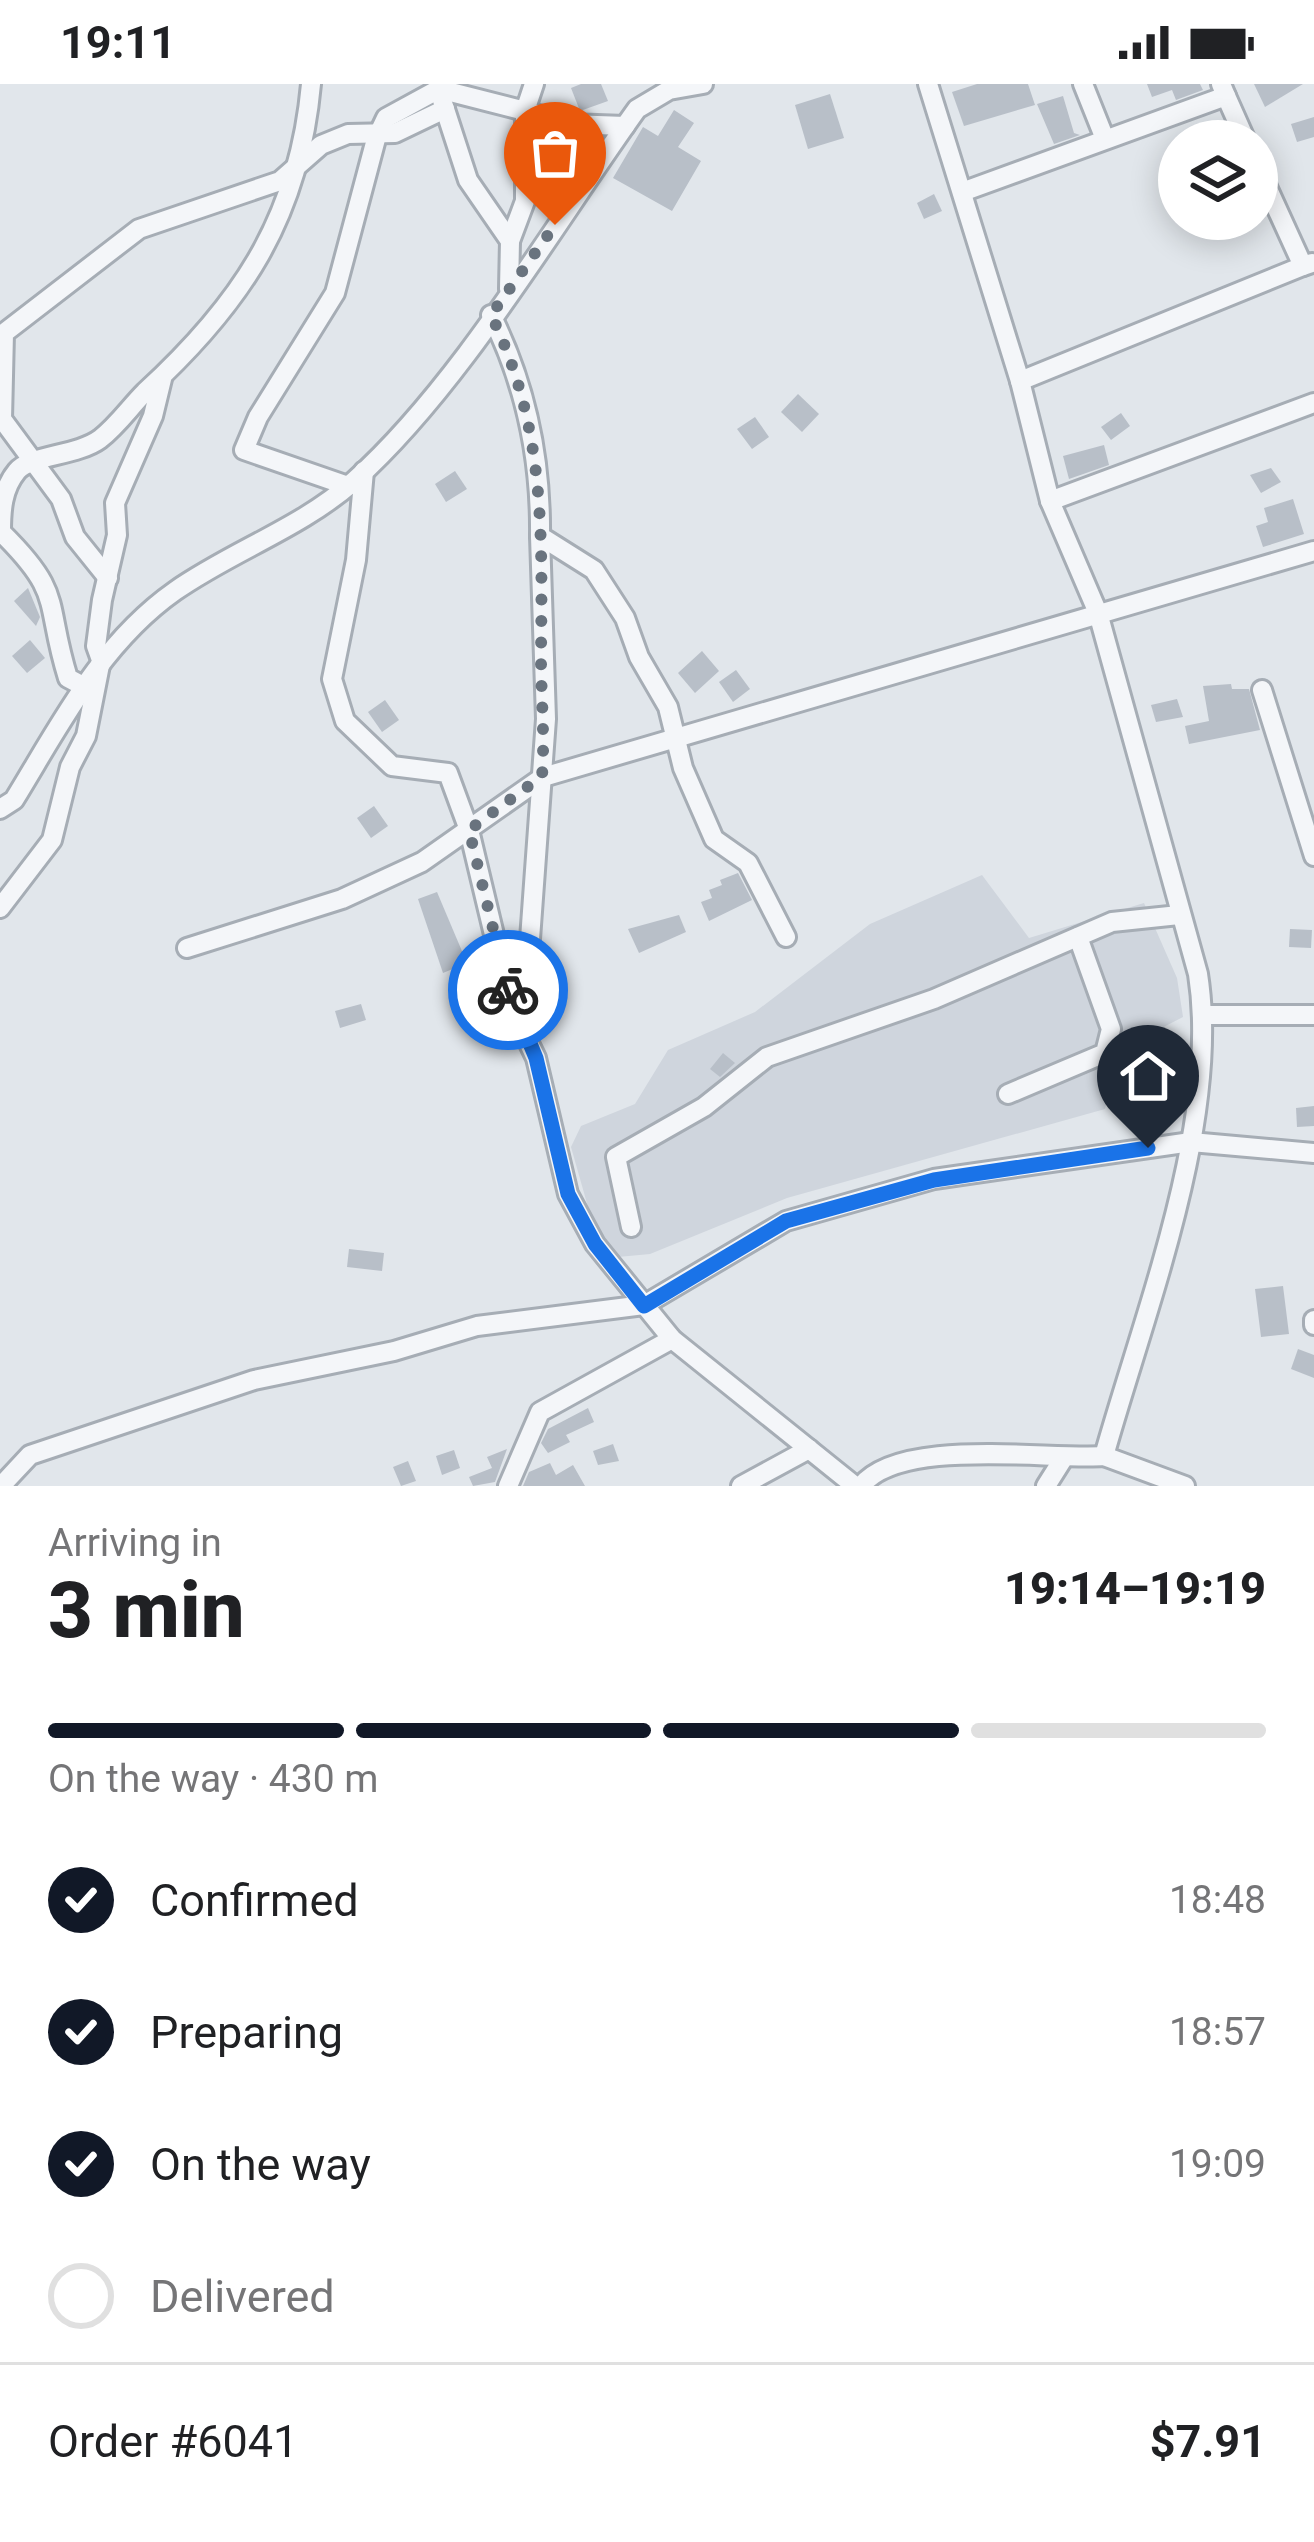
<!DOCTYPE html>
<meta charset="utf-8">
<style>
:root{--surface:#fff;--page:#f6f6f6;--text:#202124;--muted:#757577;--line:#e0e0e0;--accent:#111827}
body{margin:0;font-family:Roboto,sans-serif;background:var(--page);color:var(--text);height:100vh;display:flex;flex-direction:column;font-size:45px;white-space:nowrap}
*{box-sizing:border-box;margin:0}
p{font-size:39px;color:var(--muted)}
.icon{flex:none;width:66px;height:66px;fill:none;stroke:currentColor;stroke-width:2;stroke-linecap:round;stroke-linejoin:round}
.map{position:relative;height:1402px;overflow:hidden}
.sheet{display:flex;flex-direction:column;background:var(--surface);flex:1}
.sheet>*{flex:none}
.buttons{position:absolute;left:1158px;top:36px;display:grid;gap:24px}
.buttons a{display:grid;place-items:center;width:120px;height:120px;border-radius:50%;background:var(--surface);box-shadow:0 6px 30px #0003;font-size:60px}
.pin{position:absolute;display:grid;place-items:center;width:102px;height:102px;color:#fff;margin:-123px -51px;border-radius:50% 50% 50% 0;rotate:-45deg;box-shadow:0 0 12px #0007}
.pin .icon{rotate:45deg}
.courier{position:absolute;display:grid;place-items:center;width:120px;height:120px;margin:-60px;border:9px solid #1a73e8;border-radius:50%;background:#fff;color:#222;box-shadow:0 3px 15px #0007}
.headline em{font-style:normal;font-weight:800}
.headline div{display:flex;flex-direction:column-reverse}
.headline{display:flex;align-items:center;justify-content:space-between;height:204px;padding:0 48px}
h1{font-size:78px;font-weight:800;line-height:90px}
.bar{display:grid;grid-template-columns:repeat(4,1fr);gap:18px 12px;align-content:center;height:144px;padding:0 48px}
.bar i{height:15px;border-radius:9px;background:var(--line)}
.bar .on{background:var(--accent)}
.bar p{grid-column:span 4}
.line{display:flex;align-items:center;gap:30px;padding:0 48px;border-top:3px solid var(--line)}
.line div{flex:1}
ol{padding:0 48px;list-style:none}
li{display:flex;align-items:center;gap:36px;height:132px}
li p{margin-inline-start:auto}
li .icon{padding:12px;border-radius:50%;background:var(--accent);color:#fff;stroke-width:4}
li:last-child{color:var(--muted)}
li i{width:66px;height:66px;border:6px solid var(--line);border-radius:50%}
.status{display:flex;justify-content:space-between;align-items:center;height:84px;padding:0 60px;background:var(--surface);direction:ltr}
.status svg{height:33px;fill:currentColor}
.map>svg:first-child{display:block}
.built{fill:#cfd5dd}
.building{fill:#b8bfc8}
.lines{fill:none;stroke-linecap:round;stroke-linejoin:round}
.minor-casing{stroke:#a6adb5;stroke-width:24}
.minor{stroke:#f4f6f9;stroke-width:18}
.done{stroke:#69737e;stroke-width:12;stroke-dasharray:0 21.6}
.route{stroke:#1a73e8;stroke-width:15}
</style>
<div class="status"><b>19:11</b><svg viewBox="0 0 49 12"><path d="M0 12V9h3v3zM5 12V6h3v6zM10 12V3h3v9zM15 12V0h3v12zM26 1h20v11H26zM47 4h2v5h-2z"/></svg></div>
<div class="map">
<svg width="1314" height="1402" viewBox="0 0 1314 1402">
<rect width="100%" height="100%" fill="#e1e6eb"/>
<path class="built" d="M982,791L1029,854L1144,819L1177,894L1183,933L1119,966L1105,1025L787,1114L650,1170L618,1173L597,1147L588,1123L571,1063L581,1042L635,1020L668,966L755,928L870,840Z"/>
<g class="building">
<path d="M581,0H601L608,17L580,27L571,4Z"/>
<path d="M977,0H1028L1035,21L964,42L952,8Z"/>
<path d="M1147,0H1200L1203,6L1176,16L1172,6L1152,13Z"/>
<path d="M1254,0H1303L1265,23Z"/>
<path d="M830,10L844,54L808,65L795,21Z"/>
<path d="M1063,12L1074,49L1080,51L1054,60L1037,20Z"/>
<path d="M674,26L694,39L678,63L701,77L672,127L613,94L643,43L658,52Z"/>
<path d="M1314,33V53L1297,58L1291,40Z"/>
<path d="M934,110L942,127L924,135L917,119Z"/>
<path d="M798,310L819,330L802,348L781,328Z"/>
<path d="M1121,329L1130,342L1111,356L1101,343Z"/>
<path d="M755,333L769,353L752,365L737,345Z"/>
<path d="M1104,361L1109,381L1069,395L1063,372Z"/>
<path d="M1271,384L1281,398L1261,409L1250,391Z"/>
<path d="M455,387L467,405L446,418L435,400Z"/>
<path d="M1293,415L1304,450L1263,463L1256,442L1268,438L1264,424Z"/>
<path d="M28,504L40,533L36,542L14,517Z"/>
<path d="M30,556L45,574L27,589L12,572Z"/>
<path d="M702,567L719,587L695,609L678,589Z"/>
<path d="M736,586L750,605L733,618L719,598Z"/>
<path d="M1231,600L1232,605H1249L1260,646L1189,660L1185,642L1209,637L1203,602Z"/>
<path d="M1177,615L1183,633L1156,638L1151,621Z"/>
<path d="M385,616L399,636L382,648L368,628Z"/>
<path d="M374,722L388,742L371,754L357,734Z"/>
<path d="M738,789L752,816L709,837L701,818L712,814L709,806L722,801L720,796Z"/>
<path d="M437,808L467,879L443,889L418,815Z"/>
<path d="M679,831L686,848L639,869L628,845Z"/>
<path d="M1290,845L1312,846L1311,864L1289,863Z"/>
<path d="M361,920L366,936L340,944L335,927Z"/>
<path d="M723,969L735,979L720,993L710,985Z"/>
<path d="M1314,1022V1042L1297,1043L1296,1024Z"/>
<path d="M349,1165L384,1169L382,1187L347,1183Z"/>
<path d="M1283,1202L1289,1250L1261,1253L1255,1205Z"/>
<path d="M1298,1265L1314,1271V1294L1291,1285Z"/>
<path d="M588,1324L594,1338L566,1351L570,1358L548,1369L541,1359L548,1345Z"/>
<path d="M613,1360L619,1377L598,1381L593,1367Z"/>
<path d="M507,1365L495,1398L473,1402L469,1393L492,1384L487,1373Z"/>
<path d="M454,1366L460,1384L442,1391L436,1372Z"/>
<path d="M408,1377L416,1397L401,1402L393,1383Z"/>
<path d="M550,1379L556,1391L573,1381L585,1402H523L529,1388Z"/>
</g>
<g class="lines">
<defs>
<g id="minor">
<path d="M928,0L1020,297L1050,417L1098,529L1198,890C1221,1037 1144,1229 1104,1372L1185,1402"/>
<path d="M1083,0L1105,55"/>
<path d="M1226,12L1246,57"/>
<path d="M442,16L468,96L510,157L509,205"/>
<path d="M1257,81L1303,182L1312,179"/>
<path d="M962,108L1226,12L1221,0"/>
<path d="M510,157L525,117V27L569,40L625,42"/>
<path d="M491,231C526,301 541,373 540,452L594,486L625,534L639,573L668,623L683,684L714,755L748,779L786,853"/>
<path d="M1020,297L1303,182"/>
<path d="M364,387L356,476L332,595L345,637L392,682L448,689L469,746L511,922L536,974L568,1110L595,1160L672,1255L855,1402"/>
<path d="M348,402L244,366L258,333L335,209L376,55L386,34L439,5L525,27L534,0"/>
<path d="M1050,417L1314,319"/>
<path d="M108,494L75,453L61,415L2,335L4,249L139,145L280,97L321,61L348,50L395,49L445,25"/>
<path d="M83,602L68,594C44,517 65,511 1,448C1,427 2,405 17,387C30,371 77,372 100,355C118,341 130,323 145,308C241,220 299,134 311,0"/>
<path d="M1262,606L1314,772"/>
<path d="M0,725L14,716C60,641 101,559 175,507C232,467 301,444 354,397C460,302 553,142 637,25L669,6L703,0"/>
<path d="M0,824L52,756L70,683L86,652L101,576L96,562L102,516L117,451L115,419L153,332L162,295"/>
<path d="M530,855L546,635L540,452"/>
<path d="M187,864L342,815L422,778L543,693L1314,467"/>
<path d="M1204,931H1314"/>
<path d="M1008,1010L1105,969L1111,945L1078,853"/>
<path d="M631,1143L616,1073L704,1023L767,973L934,915L1112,838L1179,831"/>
<path d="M1314,1236V1241"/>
<path d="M1,1402L30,1371L254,1296L394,1267L477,1242L644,1221L786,1137L934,1095L1191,1058L1314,1069"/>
<path d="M508,1402L540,1328L672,1255"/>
<path d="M741,1402L809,1365"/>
<path d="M861,1402C900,1353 1045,1376 1104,1372"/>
<path d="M1046,1402L1063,1375"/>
</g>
</defs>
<use href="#minor" class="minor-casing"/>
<use href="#minor" class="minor"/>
</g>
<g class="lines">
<path class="done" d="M508,906L469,746L542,692C545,652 541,613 541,573C542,451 546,343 491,231L555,141"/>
<path class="route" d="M508,906L536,974L568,1110L595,1160L644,1222L786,1137L934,1096L1148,1064"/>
</g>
</svg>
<div class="buttons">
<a><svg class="icon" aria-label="layers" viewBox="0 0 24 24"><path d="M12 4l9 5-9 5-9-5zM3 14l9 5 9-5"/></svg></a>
</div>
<div class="pin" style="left:555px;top:141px;background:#ea580c"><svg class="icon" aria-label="bag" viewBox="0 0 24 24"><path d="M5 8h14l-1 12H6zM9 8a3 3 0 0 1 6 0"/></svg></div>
<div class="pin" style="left:1148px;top:1064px;background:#1f2937"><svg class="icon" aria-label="home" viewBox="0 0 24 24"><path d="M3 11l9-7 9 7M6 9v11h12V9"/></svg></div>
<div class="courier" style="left:508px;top:906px"><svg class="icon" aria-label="bike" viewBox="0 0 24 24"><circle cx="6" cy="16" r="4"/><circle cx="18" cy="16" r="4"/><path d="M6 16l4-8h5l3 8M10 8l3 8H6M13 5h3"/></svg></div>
</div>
<section class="sheet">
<div class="headline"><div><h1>3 min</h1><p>Arriving in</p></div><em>19:14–19:19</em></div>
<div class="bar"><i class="on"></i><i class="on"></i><i class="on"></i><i></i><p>On the way · 430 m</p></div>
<ol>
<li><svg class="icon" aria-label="check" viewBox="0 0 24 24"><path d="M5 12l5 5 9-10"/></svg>Confirmed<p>18:48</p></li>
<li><svg class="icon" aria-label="check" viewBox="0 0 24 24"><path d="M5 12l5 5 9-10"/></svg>Preparing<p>18:57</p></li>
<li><svg class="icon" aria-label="check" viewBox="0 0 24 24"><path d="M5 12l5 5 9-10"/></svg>On the way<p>19:09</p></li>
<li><i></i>Delivered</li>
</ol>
<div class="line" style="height:156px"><div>Order #6041</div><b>$7.91</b></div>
</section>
